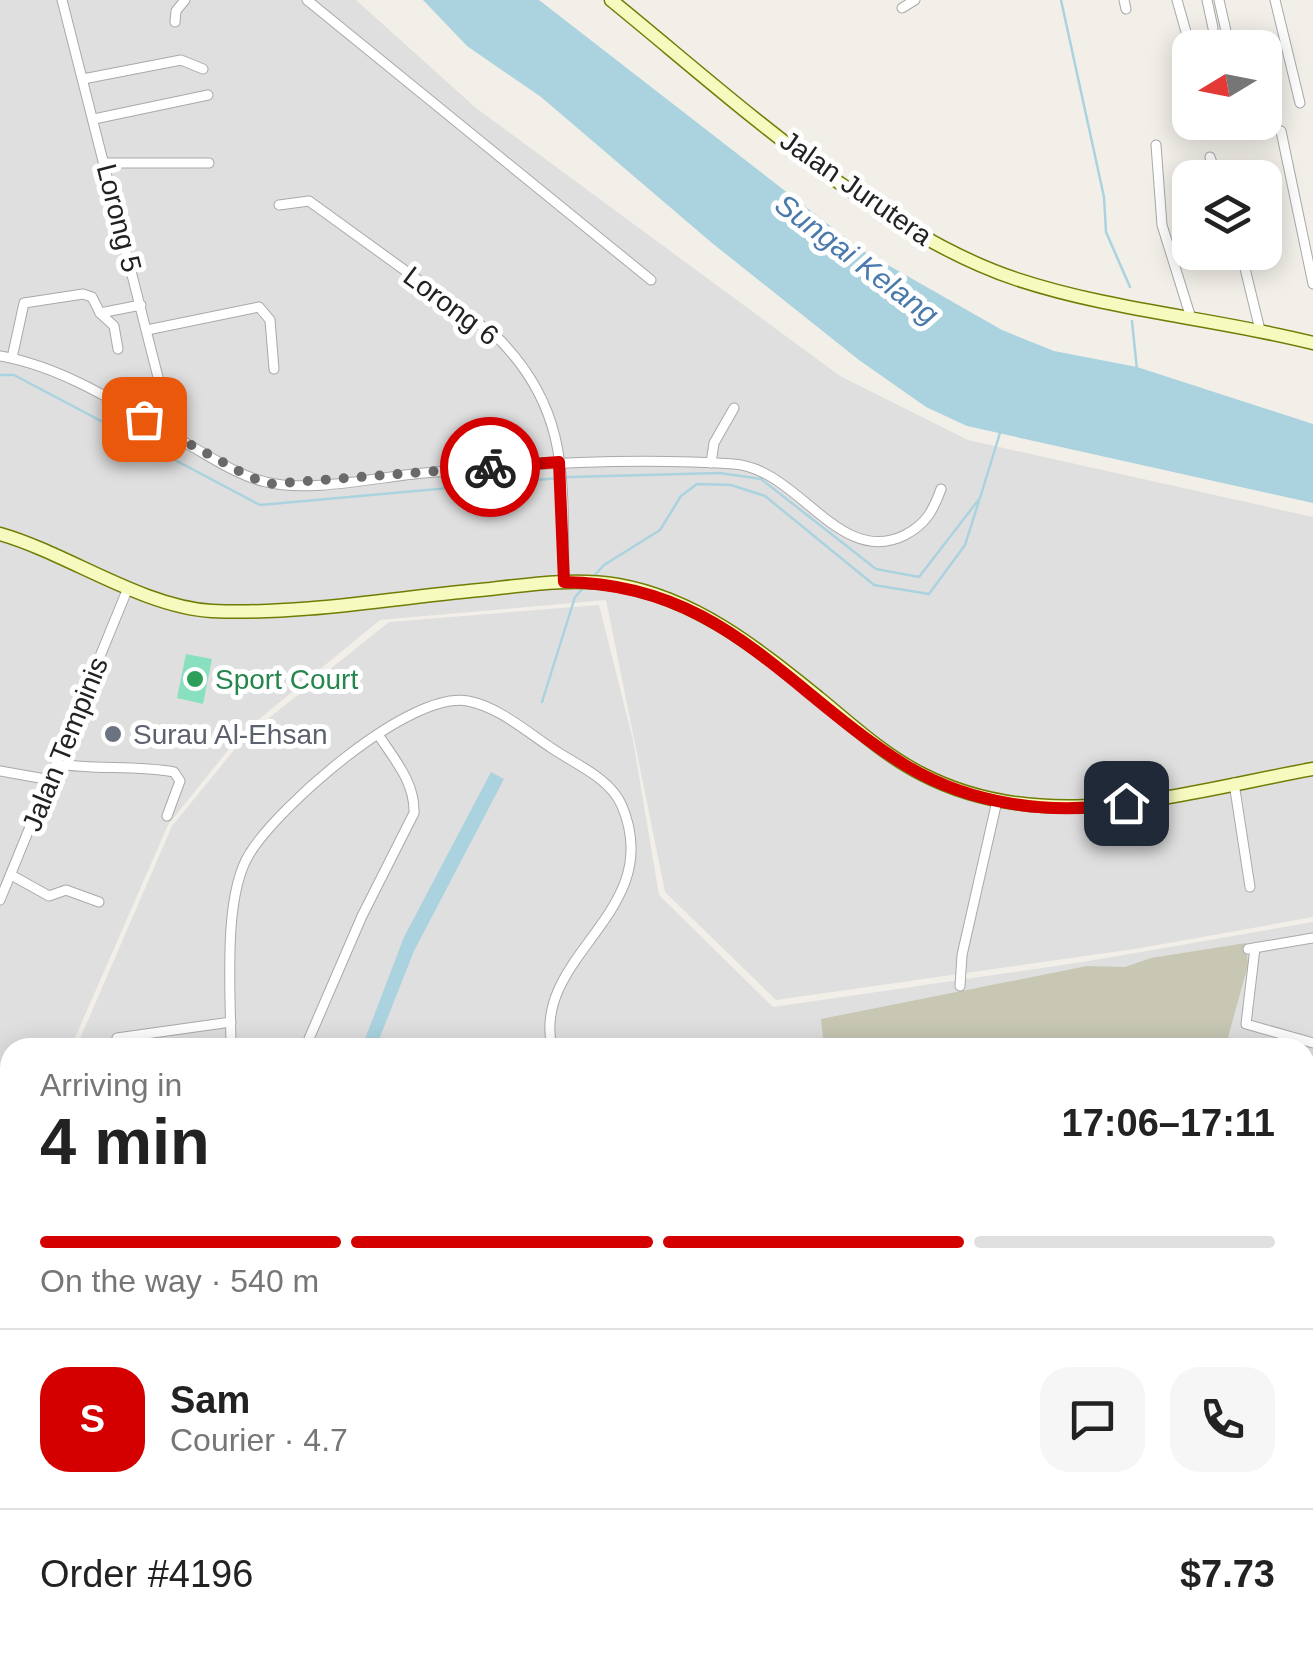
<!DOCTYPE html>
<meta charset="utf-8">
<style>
:root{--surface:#fff;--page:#f6f6f6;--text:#222;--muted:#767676;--line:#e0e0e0;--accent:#d40000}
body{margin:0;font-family:Arial,sans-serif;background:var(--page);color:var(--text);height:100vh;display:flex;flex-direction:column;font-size:38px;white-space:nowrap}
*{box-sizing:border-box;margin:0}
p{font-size:32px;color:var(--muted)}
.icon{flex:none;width:55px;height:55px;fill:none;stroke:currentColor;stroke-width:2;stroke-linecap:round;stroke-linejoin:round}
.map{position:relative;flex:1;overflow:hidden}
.panel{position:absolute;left:0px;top:1038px;width:1315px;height:622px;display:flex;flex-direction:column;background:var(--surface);border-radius:30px 30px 0 0;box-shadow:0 5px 25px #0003}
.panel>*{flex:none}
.needle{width:65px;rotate:260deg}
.fabs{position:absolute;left:1172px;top:30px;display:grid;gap:20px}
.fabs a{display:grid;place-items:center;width:110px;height:110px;border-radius:20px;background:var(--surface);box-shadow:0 5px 25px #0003;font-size:50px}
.pin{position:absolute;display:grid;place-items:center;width:85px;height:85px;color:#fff;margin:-42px;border-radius:20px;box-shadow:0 5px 15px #0006}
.courier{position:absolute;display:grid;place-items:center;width:100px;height:100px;margin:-50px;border:8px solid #d40000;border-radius:50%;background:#fff;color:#222;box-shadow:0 2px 12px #0007}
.headline em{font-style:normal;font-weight:600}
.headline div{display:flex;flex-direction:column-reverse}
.headline{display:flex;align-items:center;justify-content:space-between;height:170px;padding:0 40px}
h1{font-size:65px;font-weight:600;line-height:75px}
.bar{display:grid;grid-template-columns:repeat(4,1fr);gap:15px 10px;align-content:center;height:120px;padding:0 40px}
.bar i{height:12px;border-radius:8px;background:var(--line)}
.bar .current{background:var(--accent)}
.bar p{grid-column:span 4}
.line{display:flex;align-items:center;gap:25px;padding:0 40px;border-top:2px solid var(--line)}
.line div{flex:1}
.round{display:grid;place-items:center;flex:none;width:105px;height:105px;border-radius:30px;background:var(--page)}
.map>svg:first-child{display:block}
.residential{fill:#e0dfdf}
.commercial{fill:#f2dad9}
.construction{fill:#c7c7b4}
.pitch{fill:#88e0be}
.water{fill:#aad3df}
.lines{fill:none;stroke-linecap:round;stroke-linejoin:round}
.stream{stroke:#aad3df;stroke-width:2.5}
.street-casing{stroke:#a9a9a9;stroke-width:11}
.secondary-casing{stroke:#707d05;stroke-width:15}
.highway-casing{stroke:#dc2a67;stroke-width:18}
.street{stroke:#fff;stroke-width:9}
.secondary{stroke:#f7fabf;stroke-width:12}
.highway{stroke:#e892a2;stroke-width:15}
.done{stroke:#6b6a68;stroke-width:10;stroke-dasharray:0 18}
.route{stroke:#d40000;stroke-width:12}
.leisure-dot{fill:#2e9e5b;stroke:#fff;stroke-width:4}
.worship-dot{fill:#6b7280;stroke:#fff;stroke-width:4}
.labels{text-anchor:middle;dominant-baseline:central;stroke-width:10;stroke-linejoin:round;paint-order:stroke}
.street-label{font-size:28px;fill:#222;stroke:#fff}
.leisure-label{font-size:28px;fill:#27864d;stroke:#fff;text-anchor:start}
.worship-label{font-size:28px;fill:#5b616d;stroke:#fff;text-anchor:start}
.water-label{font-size:30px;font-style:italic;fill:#4a7aab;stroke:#fff}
</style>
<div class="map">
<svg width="1313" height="1659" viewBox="0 0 1313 1659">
<rect width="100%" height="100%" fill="#f2efe9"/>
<g class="residential">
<path d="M0,0H356L476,108L840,376L968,440L1313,517V917L1141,948L776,1000L665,892L606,600L380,620L241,734L168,825L71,1047L10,1048V1153L0,1149Z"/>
<path d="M599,605L633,740L659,895L773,1007L1083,962L1313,922V1659H251L278,1650H1305V1048H76L172,826L244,738L389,622Z"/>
<path d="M10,1361V1501L0,1503V1364Z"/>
</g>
<path class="commercial" d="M1305,1600H1313V1659H1203L1215,1650H1305Z"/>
<path class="construction" d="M1246,943L1248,965L1227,1041L1243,1047L935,1048L934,1042L900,1047H824L821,1019L1087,966L1125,967L1151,958Z"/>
<path class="pitch" d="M186,654L212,659L203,704L177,698Z"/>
<g class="water">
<path d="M423,0H539L860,249L1002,330L1054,351L1137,367L1313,424V503L967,426L926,407L859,360L712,243L541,97L467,46Z"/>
<path d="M491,772L504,779L414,951L376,1047H362L404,937Z"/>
</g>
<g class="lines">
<g class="stream">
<path d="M1061,0L1104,197L1106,232L1130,287"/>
<path d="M1132,321L1137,370"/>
<path d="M0,375H14L260,505L570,477L720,473L761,479L876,569L919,577L980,498L1000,433"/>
<path d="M592,578L604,565L660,530L681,496L697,484L731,485L765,496L874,585L929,594L965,545L979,501"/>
<path d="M542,702L575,597L584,587"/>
</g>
<defs>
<g id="street">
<path d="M62,0L173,436"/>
<path d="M307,0L651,280"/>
<path d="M1124,0L1126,9"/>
<path d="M1177,0L1188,39"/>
<path d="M1207,0L1213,28"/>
<path d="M1219,0L1226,31"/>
<path d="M1275,0L1300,103"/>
<path d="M902,8L915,0"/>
<path d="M175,22L176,11L185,0"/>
<path d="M83,79L181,60L203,69"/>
<path d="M94,119L208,95"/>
<path d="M1281,131L1313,284"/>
<path d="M1156,145L1162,225L1191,318"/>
<path d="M1210,157L1217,178"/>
<path d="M105,163H209"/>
<path d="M279,205L309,201L497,337C572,412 562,483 564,581"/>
<path d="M1241,252L1260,330"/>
<path d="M100,313L114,326L118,349"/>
<path d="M147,330L259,307L270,320L274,369"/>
<path d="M0,356C69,368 131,412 191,446C214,459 239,476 266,482C309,493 378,477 424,473C527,464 631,457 734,464C799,469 839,568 905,535C926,524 933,511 941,489"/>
<path d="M12,358L24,303L83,294L92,297L100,313L141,305"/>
<path d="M711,463L714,443L734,408"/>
<path d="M57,764C98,770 134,765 174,772L180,781L167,816"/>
<path d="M0,771L51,780"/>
<path d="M1234,783L1250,887"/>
<path d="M13,876L49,896L66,890L99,902"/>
<path d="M0,900L128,588"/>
<path d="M1255,948L1246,1024L1313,1043"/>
<path d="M1248,949L1313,938"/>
<path d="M960,986L962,955L997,801"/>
<path d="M117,1038L231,1022"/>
<path d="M231,1048C231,996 222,896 250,853C279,806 410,690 468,701C499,707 527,732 553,749C577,765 611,779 622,806C667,913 531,954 552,1048"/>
<path d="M305,1048L362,916L414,813C415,783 395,760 379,736"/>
<path d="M1305,1168L1313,1170"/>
<path d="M1305,1217L1313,1291H1305"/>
<path d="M0,1459L5,1489L0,1497"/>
<path d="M395,1650L402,1659"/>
<path d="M517,1650L524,1659"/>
<path d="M640,1650L647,1659"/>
<path d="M297,1659L326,1650"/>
<path d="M1145,1659L1151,1650"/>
<path d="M1162,1659L1166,1650"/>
</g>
<g id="secondary">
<path d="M611,0C727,94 875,232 1016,279C1113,311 1214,318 1313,343"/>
<path d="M0,534C67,553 142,607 212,611C304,615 399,597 490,589C533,584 575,578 618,585C697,599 758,649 819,698C852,725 884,755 922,774C1045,838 1185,792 1313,769"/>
<path d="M0,1319L10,1317"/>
<path d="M0,1340L10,1338"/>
<path d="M702,1650L709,1659"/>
<path d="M727,1652L738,1659"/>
<path d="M869,1659L882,1650"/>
<path d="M901,1659L913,1650"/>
</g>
<g id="highway">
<path d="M1305,1380H1313"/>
<path d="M1305,1400H1313"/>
<path d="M0,1611L10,1608"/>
<path d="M0,1636L10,1632"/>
</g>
</defs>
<use href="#street" class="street-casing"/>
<use href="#secondary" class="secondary-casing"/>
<use href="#highway" class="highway-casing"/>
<use href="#street" class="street"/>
<use href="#secondary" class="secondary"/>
<use href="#highway" class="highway"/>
</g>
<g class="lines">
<path class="done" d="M144,419L248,476L269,484L490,467"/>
<path class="route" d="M490,467L559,462L564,582C723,584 784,689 905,765C970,805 1053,816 1126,803"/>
</g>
<circle class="leisure-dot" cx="195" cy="679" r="10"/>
<circle class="worship-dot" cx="113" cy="734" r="10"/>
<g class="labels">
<g class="street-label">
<text transform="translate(856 188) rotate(35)">Jalan Jurutera</text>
<text transform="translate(119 218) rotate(76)">Lorong 5</text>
<text transform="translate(451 306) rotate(37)">Lorong 6</text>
<text transform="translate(65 744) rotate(-68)">Jalan Tempinis</text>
</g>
<g class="leisure-label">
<text x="215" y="679">Sport Court</text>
</g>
<g class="worship-label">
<text x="133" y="734">Surau Al-Ehsan</text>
</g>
<g class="water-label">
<text transform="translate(857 259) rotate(37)">Sungai Kelang</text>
</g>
</g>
</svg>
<div class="fabs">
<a><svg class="needle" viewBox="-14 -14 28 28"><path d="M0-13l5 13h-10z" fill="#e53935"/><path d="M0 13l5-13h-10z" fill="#767676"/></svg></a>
<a><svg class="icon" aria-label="layers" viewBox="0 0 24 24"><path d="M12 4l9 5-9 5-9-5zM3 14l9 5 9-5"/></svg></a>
</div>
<div class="pin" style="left:144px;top:419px;background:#ea580c"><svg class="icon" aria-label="bag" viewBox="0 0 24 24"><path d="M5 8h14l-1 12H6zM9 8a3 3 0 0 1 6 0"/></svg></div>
<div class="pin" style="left:1126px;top:803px;background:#1f2937"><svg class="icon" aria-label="home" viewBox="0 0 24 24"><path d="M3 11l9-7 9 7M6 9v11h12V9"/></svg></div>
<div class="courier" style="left:490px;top:467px"><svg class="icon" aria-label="bike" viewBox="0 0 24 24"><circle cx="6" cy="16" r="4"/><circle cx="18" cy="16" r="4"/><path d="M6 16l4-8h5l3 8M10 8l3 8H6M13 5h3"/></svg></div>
<section class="panel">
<div class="headline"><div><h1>4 min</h1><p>Arriving in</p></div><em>17:06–17:11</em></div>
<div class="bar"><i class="current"></i><i class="current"></i><i class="current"></i><i></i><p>On the way · 540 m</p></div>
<div class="line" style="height:180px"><b class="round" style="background:var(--accent);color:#fff">S</b><div><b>Sam</b><p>Courier · 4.7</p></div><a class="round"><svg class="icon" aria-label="chat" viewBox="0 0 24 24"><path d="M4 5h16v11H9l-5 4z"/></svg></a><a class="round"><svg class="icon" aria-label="phone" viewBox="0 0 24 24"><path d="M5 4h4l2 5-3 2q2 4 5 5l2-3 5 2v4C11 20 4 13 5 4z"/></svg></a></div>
<div class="line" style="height:130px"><div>Order #4196</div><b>$7.73</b></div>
</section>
</div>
